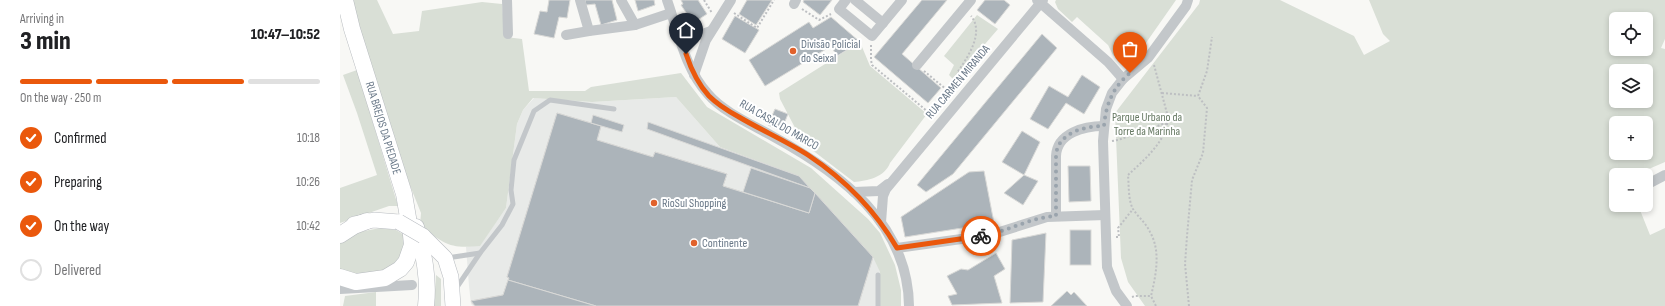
<!DOCTYPE html>
<meta charset="utf-8">
<style>
:root{--surface:#fff;--page:#f6f6f6;--text:#202124;--muted:#757577;--line:#e0e0e0;--accent:#ea580c}
body{margin:0;font-family:"Sofia Sans Condensed",sans-serif;background:var(--page);color:var(--text);height:100vh;display:flex;flex-direction:column;font-size:15px;white-space:nowrap}
*{box-sizing:border-box;margin:0}
p{font-size:13px;color:var(--muted)}
.icon{flex:none;width:22px;height:22px;fill:none;stroke:currentColor;stroke-width:2;stroke-linecap:round;stroke-linejoin:round}
.map{position:relative;flex:1;overflow:hidden}
.drawer{display:flex;flex-direction:column;background:var(--surface);width:340px}
.drawer>*{flex:none}
.controls{position:absolute;left:1269px;top:12px;display:grid;gap:8px}
.controls a{display:grid;place-items:center;width:44px;height:44px;border-radius:6px;background:var(--surface);box-shadow:0 2px 6px #0003;font-size:20px}
.pin{position:absolute;display:grid;place-items:center;width:34px;height:34px;color:#fff;margin:-41px -17px;border-radius:50% 50% 50% 0;rotate:-45deg;box-shadow:0 0 4px #0007}
.pin .icon{rotate:45deg}
.courier{position:absolute;display:grid;place-items:center;width:40px;height:40px;margin:-20px;border:3px solid #ea580c;border-radius:50%;background:#fff;color:#222;box-shadow:0 1px 5px #0007}
.head em{font-style:normal;font-weight:800}
.head div{display:flex;flex-direction:column-reverse}
.head{display:flex;align-items:center;justify-content:space-between;height:68px;padding:0 20px}
h1{font-size:26px;font-weight:800;line-height:30px}
.bar{display:grid;grid-template-columns:repeat(4,1fr);gap:6px 4px;align-content:center;height:48px;padding:0 20px}
.bar i{height:5px;border-radius:3px;background:var(--line)}
.bar .active{background:var(--accent)}
.bar p{grid-column:span 4}
ol{padding:0 20px;list-style:none}
li{display:flex;align-items:center;gap:12px;height:44px}
li p{margin-inline-start:auto}
li .icon{padding:4px;border-radius:50%;background:var(--accent);color:#fff;stroke-width:4}
li:last-child{color:var(--muted)}
li i{width:22px;height:22px;border:2px solid var(--line);border-radius:50%}
main{display:flex;flex:1;min-height:0}
.map>svg:first-child{display:block}
.built{fill:#e8eae8}
.green{fill:#d9dfd6;fill-rule:evenodd}
.building{fill:#acb4ba;stroke:#d9d9d7}
.lines{fill:none;stroke-linecap:round;stroke-linejoin:round}
.secondary-casing{stroke:#b8bcc1;stroke-width:16}
.primary-casing{stroke:#b6babe;stroke-width:17}
.path{stroke:#bdbfc2;stroke-width:2;stroke-dasharray:2 2;stroke-linecap:butt}
.service{stroke:#c3c7ca;stroke-width:5}
.minor{stroke:#c3c7ca;stroke-width:10}
.secondary{stroke:#fff;stroke-width:15}
.primary{stroke:#fff;stroke-width:16}
.secondary-bridge-casing{stroke:#b8bcc1;stroke-width:16;stroke-linecap:butt}
.secondary-bridge{stroke:#fff;stroke-width:15}
.done{stroke:#9aa4ad;stroke-width:4;stroke-dasharray:0 7.2}
.route{stroke:#ea580c;stroke-width:5}
.poi-dot{fill:#e1612b;stroke:#fff;stroke-width:1.5}
.labels{text-anchor:middle;dominant-baseline:central;stroke-width:4;stroke-linejoin:round;paint-order:stroke}
.poi-label{font-size:12px;fill:#677686;stroke:#fff;text-anchor:start}
.street-label{font-size:12px;fill:#677686;stroke:#fff}
.park-label{font-size:12px;fill:#657862;stroke:#fff}
</style>
<main>
<section class="drawer">
<div class="head"><div><h1>3 min</h1><p>Arriving in</p></div><em>10:47–10:52</em></div>
<div class="bar"><i class="active"></i><i class="active"></i><i class="active"></i><i></i><p>On the way · 250 m</p></div>
<ol>
<li><svg class="icon" aria-label="check" viewBox="0 0 24 24"><path d="M5 12l5 5 9-10"/></svg>Confirmed<p>10:18</p></li>
<li><svg class="icon" aria-label="check" viewBox="0 0 24 24"><path d="M5 12l5 5 9-10"/></svg>Preparing<p>10:26</p></li>
<li><svg class="icon" aria-label="check" viewBox="0 0 24 24"><path d="M5 12l5 5 9-10"/></svg>On the way<p>10:42</p></li>
<li><i></i>Delivered</li>
</ol>
</section>
<div class="map">
<svg width="1325" height="306" viewBox="0 0 1325 306">
<rect width="100%" height="100%" fill="#f8f8f5"/>
<path class="built" d="M336,97L380,147L459,176L536,258L540,272V306H133L131,304L129,286L126,247L140,245L166,208L177,124L183,110L194,98L252,102Z"/>
<g class="green">
<path d="M11,0H37L53,34L79,31L82,11L142,2L162,4L165,37L182,39L189,91H245L251,87L341,73L367,107L471,168L528,219L540,233L555,265L561,290V306H540V272L533,257L459,176L380,147L336,97L252,102L193,98L183,110L177,124L166,208L140,246C109,249 104,244 80,225L81,213L69,183Z"/>
<path d="M716,0H836L794,60L788,61L781,60L773,55L768,45L737,17L732,22L718,9L715,2Z"/>
<path d="M860,0H940L1014,36L1024,55L1050,41L1043,34L1029,0H1325V39L1321,48L1325,49V162L1295,175H1276V205H1298L1310,235L1325,228V306H805L788,282L781,258L775,113L859,4ZM1276,19H1306V49H1276ZM1276,71H1306V101H1276ZM1276,123H1306V153H1276Z"/>
<path d="M637,15L658,29L614,80L609,75L614,65L604,56Z"/>
<path d="M520,42L530,66L587,114L550,163C545,177 527,181 514,182L463,143L440,99L439,93Z"/>
<path d="M17,70L58,206H49L0,223V188L37,175L17,113L3,75Z"/>
<path d="M42,228L56,230L66,236L63,258C59,262 52,271 46,273C36,277 8,277 0,269V242C13,232 27,230 42,228Z"/>
<path d="M96,275L101,279V306H94Z"/>
<path d="M36,292V306H3L5,296Z"/>
</g>
<g class="building">
<path d="M209,0H230L227,18L219,17L214,38L194,34L200,11L207,12Z"/>
<path d="M245,0H272L277,20L261,25L255,4L246,5Z"/>
<path d="M295,0H314L315,5L298,11Z"/>
<path d="M341,0H358L367,14L353,23L341,5L343,4Z"/>
<path d="M407,0H432L416,25L399,14Z"/>
<path d="M464,0H492L480,15L463,2Z"/>
<path d="M582,0H607L562,54L601,88L588,103L534,57Z"/>
<path d="M645,0H664L670,5L655,24L637,10Z"/>
<path d="M395,16L419,30L405,53L382,39Z"/>
<path d="M491,17L520,42L497,56L491,46L425,86L409,60L469,22L473,28Z"/>
<path d="M702,34L717,48L613,174L586,192L577,185Z"/>
<path d="M742,75L760,87L744,114L726,103L708,129L690,119L709,86L728,97Z"/>
<path d="M435,109L448,114L441,131L428,125Z"/>
<path d="M217,113L261,126L257,140L313,157L315,152L387,174L383,186L469,213L475,193L533,257L518,306H135L131,301L163,295L169,278L167,277Z"/>
<path d="M217,113L261,126L257,140L313,157L315,152L387,174L383,186L469,213L475,193L533,257L518,306H256L168,280L169,278L167,277Z"/>
<path d="M253,115L284,125L282,132L251,123Z"/>
<path d="M308,122L459,176L470,188L307,129Z"/>
<path d="M682,131L700,142L684,175L662,162Z"/>
<path d="M728,166H750L751,201L729,202Z"/>
<path d="M411,168L470,188L475,193L469,213L403,192Z"/>
<path d="M644,171L654,223L565,237L561,217L629,172Z"/>
<path d="M684,175L698,181L683,205L664,193Z"/>
<rect x="730" y="230" width="21" height="35"/>
<path d="M706,233L703,302L670,303L672,240Z"/>
<path d="M656,253L665,269L654,276L662,303L612,305L608,296L617,294L607,276L621,269L628,270Z"/>
<path d="M168,280L256,306H135L131,301L163,295Z"/>
<path d="M727,291L731,295L734,292L747,306H711Z"/>
</g>
<g class="lines">
<defs>
<g id="secondary">
<path d="M14,224L34,220L59,222"/>
<path d="M83,236L105,258L111,277L113,306"/>
</g>
<g id="primary">
<path d="M76,227C84,254 89,278 86,306"/>
<path d="M0,235L14,226L27,221"/>
<path d="M0,277L16,282L45,278L60,269L66,262L72,245L71,235L64,194L12,29L5,0"/>
</g>
</defs>
<use href="#secondary" class="secondary-casing"/>
<use href="#primary" class="primary-casing"/>
<g class="path">
<path d="M364,0L372,13"/>
<path d="M462,9L479,20L491,14"/>
<path d="M394,13L417,28L434,0"/>
<path d="M531,45V60L532,65L594,117"/>
<path d="M814,65L828,117C827,141 805,159 788,175C789,185 788,200 793,209C798,217 806,223 810,232C821,251 816,275 811,296L816,306"/>
<path d="M584,71L613,95"/>
<path d="M625,79L617,73C627,58 645,33 631,16"/>
<path d="M822,93L858,96"/>
<path d="M772,141L778,140L823,124H828"/>
<path d="M776,237H779L778,228L793,209"/>
<path d="M792,297L795,296H811"/>
<path d="M849,306L845,264L847,236L852,180L863,153L867,108L858,96L867,71L872,37"/>
</g>
<g class="service">
<path d="M107,258L140,253"/>
<path d="M115,290L140,253L162,225L173,204L171,190L174,160L194,111L210,100L274,109"/>
<path d="M538,306V275"/>
</g>
<g class="minor">
<path d="M167,0L168,34"/>
<path d="M240,0L249,31"/>
<path d="M281,0L295,25"/>
<path d="M327,0C338,31 345,69 368,94C383,112 413,125 434,137C500,173 568,223 569,306"/>
<path d="M506,0L499,9L532,36L562,0"/>
<path d="M515,0L543,23"/>
<path d="M697,0L768,62L783,79"/>
<path d="M454,4L456,0"/>
<path d="M337,30C353,37 356,37 371,31"/>
<path d="M226,35L249,31L295,25L331,13"/>
<path d="M577,65L631,0"/>
<path d="M354,75L366,40L391,0"/>
<path d="M1306,185L1325,175"/>
<path d="M514,192L539,191L548,184"/>
<path d="M716,216V156C717,133 744,126 764,126"/>
<path d="M541,222L543,196L546,189L703,0"/>
<path d="M557,248L650,235L707,217L765,215"/>
<path d="M0,289L72,285"/>
<path d="M787,306L776,291L767,267L763,141L766,109L772,93L783,79L808,58L846,6L848,0"/>
</g>
<use href="#secondary" class="secondary"/>
<use href="#primary" class="primary"/>
<defs>
<path id="secondary-bridge" d="M59,222L83,236"/>
</defs>
<use href="#secondary-bridge" class="secondary-bridge-casing"/>
<use href="#secondary-bridge" class="secondary-bridge"/>
</g>
<g class="lines">
<path class="done" d="M641,236C667,232 691,217 716,216V156C717,133 744,126 764,126C766,104 773,87 790,73"/>
<path class="route" d="M346,54C351,69 358,84 369,96C378,105 388,111 399,117C421,130 446,141 468,155C504,179 535,210 557,248L641,236"/>
</g>
<g class="poi-dot">
<circle cx="453" cy="51" r="4"/>
<circle cx="314" cy="203" r="4"/>
<circle cx="354" cy="243" r="4"/>
</g>
<g class="labels">
<g class="poi-label">
<text x="461" y="44">Divisão Policial<tspan x="461" dy="14">do Seixal</tspan></text>
<text x="322" y="203">RioSul Shopping</text>
<text x="362" y="243">Continente</text>
</g>
<g class="street-label">
<text transform="translate(618 82) rotate(-50)">RUA CARMEN MIRANDA</text>
<text transform="translate(439 125) rotate(30)">RUA CASAL DO MARCO</text>
<text transform="translate(43 128) rotate(73)">RUA BREJOS DA PIEDADE</text>
</g>
<g class="park-label">
<text x="807" y="117">Parque Urbano da<tspan x="807" dy="14">Torre da Marinha</tspan></text>
</g>
</g>
</svg>
<div class="controls">
<a><svg class="icon" aria-label="locate" viewBox="0 0 24 24"><circle cx="12" cy="12" r="6"/><path d="M12 2v4M12 18v4M2 12h4M18 12h4"/></svg></a>
<a><svg class="icon" aria-label="layers" viewBox="0 0 24 24"><path d="M12 4l9 5-9 5-9-5zM3 14l9 5 9-5"/></svg></a>
<a>+</a>
<a>−</a>
</div>
<div class="pin" style="left:790px;top:73px;background:#ea580c"><svg class="icon" aria-label="bag" viewBox="0 0 24 24"><path d="M5 8h14l-1 12H6zM9 8a3 3 0 0 1 6 0"/></svg></div>
<div class="pin" style="left:346px;top:54px;background:#1f2937"><svg class="icon" aria-label="home" viewBox="0 0 24 24"><path d="M3 11l9-7 9 7M6 9v11h12V9"/></svg></div>
<div class="courier" style="left:641px;top:236px"><svg class="icon" aria-label="bike" viewBox="0 0 24 24"><circle cx="6" cy="16" r="4"/><circle cx="18" cy="16" r="4"/><path d="M6 16l4-8h5l3 8M10 8l3 8H6M13 5h3"/></svg></div>
</div>
</main>
